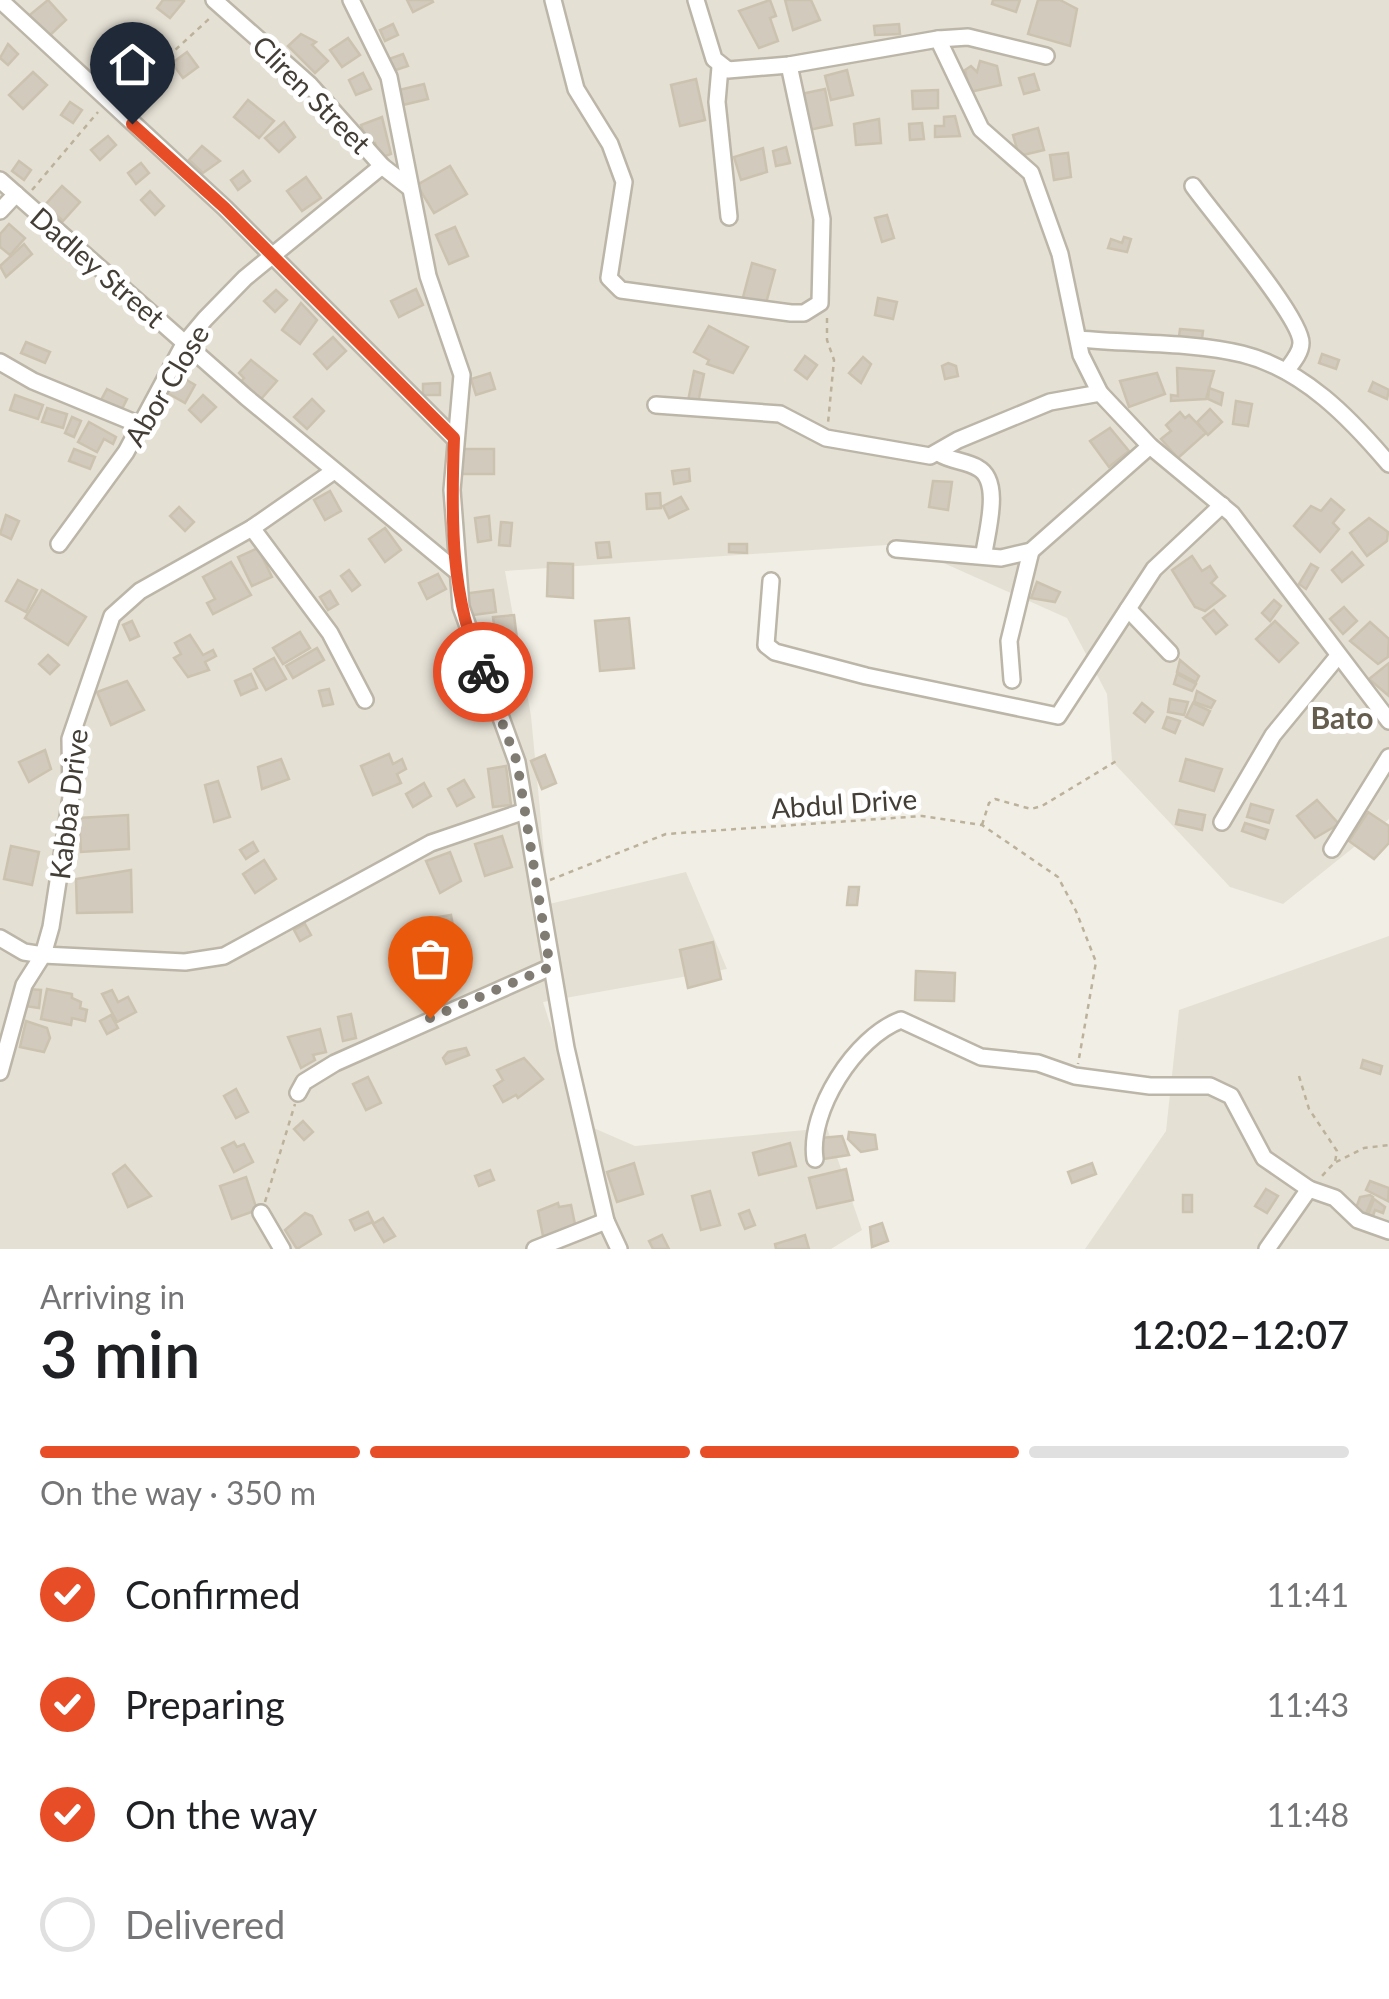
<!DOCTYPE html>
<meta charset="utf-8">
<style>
:root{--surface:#fff;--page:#f6f6f6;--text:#202124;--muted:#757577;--line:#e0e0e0;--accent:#e74d26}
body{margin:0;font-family:Lato,sans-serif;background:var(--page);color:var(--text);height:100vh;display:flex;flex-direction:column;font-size:38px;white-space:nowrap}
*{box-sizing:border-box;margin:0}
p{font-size:32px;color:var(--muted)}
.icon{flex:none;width:55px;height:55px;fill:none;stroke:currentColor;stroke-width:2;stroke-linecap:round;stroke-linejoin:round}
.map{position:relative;height:1249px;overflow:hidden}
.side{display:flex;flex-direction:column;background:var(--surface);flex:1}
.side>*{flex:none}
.pin{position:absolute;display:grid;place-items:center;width:85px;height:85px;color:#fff;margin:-102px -42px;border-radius:50% 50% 50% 0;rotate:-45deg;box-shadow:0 0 10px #0007}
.pin .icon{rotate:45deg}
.courier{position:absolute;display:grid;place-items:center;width:100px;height:100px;margin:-50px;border:8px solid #e74d26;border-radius:50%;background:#fff;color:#222;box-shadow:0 2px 12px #0007}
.overview em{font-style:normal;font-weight:600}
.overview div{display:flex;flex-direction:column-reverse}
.overview{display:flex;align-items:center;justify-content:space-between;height:170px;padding:0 40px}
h1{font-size:65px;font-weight:600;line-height:75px}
.bar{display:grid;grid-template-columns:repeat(4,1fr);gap:15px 10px;align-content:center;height:120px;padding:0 40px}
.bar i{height:12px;border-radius:8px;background:var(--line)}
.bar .current{background:var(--accent)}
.bar p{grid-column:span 4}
ol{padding:0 40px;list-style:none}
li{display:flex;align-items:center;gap:30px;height:110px}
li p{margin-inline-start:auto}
li .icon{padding:10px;border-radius:50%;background:var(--accent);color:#fff;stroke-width:4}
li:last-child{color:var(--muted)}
li i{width:55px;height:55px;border:5px solid var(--line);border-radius:50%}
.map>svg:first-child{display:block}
.residential{fill:#e5e0d4}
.building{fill:#d2cabc;stroke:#ccc2b0;stroke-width:2.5}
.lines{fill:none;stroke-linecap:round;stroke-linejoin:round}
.minor-casing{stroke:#bcb6a9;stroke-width:20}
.path{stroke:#bcb29b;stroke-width:2.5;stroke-dasharray:5 5;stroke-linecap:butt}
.minor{stroke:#fff;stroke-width:15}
.done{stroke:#807c73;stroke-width:10;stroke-dasharray:0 18}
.route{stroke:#e74d26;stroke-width:12}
.labels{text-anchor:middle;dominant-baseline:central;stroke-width:10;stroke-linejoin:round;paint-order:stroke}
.street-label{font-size:28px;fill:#433e36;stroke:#fff}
.neighbourhood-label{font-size:30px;font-weight:bold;fill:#655d4e;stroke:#fff}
</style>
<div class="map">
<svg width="1389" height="1249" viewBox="0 0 1389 1249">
<rect width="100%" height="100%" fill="#f1eee5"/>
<g class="residential">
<path d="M0,0H1389V819L1283,904L1230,887L1112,761L1107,694L1067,618L901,544L505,571L531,716L549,904L686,872L727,969L543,1002L582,1123L635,1146L827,1128L862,1230L831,1249H0Z"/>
<path d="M1389,936V1249H1085L1166,1131L1179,1010Z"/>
</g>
<g class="building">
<path d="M48,0L66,20L46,39L26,18Z"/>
<path d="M163,0H183L184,1L170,18L157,8Z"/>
<path d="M407,0H432L433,2L413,12Z"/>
<path d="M770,0L776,16L770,18L778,41L759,48L739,11Z"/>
<path d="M785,0H811L820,20L793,30Z"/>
<path d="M993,0H1020L1016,12L992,4Z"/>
<path d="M1038,0H1060L1077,9L1070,46L1028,34Z"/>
<path d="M393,24L398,35L385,41L380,30Z"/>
<path d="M899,24L900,34L875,35L874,26Z"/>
<path d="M124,33L134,44L117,60L107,49Z"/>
<path d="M301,34L316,42L312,45L328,61L315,73L288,46Z"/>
<path d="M348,38L360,55L342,67L330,50Z"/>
<path d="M140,43L150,54L131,71L121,61Z"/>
<path d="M8,44L18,54L8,65L0,58Z"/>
<path d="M187,52L198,67L183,78L172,63Z"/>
<path d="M403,54L408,66L390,72L386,60Z"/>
<path d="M980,61L997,66L1001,85L970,92L965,70L971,66L977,72Z"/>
<path d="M847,70L853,95L831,100L825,76Z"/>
<path d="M33,72L47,85L23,109L9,95Z"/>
<path d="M363,73L371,89L356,95L349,80Z"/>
<path d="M1034,74L1039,90L1024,94L1019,78Z"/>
<path d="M696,79L705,120L680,126L671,85Z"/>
<path d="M424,84L428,99L399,106L395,91Z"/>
<path d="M825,89L832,125L809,130L801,94Z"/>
<path d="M938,90V108L913,109L912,91Z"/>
<path d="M248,100L274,121L259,138L234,117Z"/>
<path d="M70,102L82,110L73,123L61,115Z"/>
<path d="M955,116L960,136L935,137V126H944V117Z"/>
<path d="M382,117L391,154L380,158L375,143L368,145L361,125Z"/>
<path d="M879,119L881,143L856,145L854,124Z"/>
<path d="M284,122L295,137L279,152L265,138Z"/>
<path d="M922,123L924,139L910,140L909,124Z"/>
<path d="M1038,128L1044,150L1019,156L1013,135Z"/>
<path d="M108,136L116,145L100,160L91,150Z"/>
<path d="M202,146L220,161L203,173L189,160Z"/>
<path d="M786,147L790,163L776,166L773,151Z"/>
<path d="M763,148L767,172L741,180L734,157Z"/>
<path d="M1068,153L1071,177L1054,180L1050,155Z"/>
<path d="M19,161L31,170L24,180L12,171Z"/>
<path d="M141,163L149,173L136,184L128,173Z"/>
<path d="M450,166L467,194L434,213L417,185Z"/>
<path d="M243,171L250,181L238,190L231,180Z"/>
<path d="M306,177L321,198L302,211L287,191Z"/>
<path d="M62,186L80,202L63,221L45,205Z"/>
<path d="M150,191L164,206L155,215L141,200Z"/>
<path d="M887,215L894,238L882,242L875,218Z"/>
<path d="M9,224L25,238L10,255L0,247V234Z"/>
<path d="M455,227L468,256L449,264L436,235Z"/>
<path d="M1124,237L1131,239L1127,252L1108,248L1111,239L1122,243Z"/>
<path d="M24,244L32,254L6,277L0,266Z"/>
<path d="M752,263L775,270L765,307L742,301Z"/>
<path d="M416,289L423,305L399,317L391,301Z"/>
<path d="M276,290L287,300L275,312L264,301Z"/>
<path d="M878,298L897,302L893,319L875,315Z"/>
<path d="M301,303L317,320L300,344L282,330Z"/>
<path d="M709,326L748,347L733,373L707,364L709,360L694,352Z"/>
<path d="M1180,329L1203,331L1201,347L1178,344Z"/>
<path d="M333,337L346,351L327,369L314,354Z"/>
<path d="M26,342L50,352L45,363L21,353Z"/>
<path d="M1322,354L1339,360L1336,369L1319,363Z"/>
<path d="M805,356L817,365L807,379L795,370Z"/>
<path d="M863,357L871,364L861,383L849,373Z"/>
<path d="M251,360L277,381L261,399L239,384L244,378L239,373Z"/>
<path d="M948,363L956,366L958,376L945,379L942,366Z"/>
<path d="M1177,368L1214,371L1206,399L1171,401V395L1178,396Z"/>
<path d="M694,371L704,374L697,408L687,406Z"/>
<path d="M175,373L195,385L185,403L164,391Z"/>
<path d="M490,373L495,389L476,395L471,379Z"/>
<path d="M1157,373L1165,394L1129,407L1120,381Z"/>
<path d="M1373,382L1389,390L1387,399L1369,391Z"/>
<path d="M440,383V395H423V384Z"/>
<path d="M1209,388L1223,393L1221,405L1208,399Z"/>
<path d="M107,389L127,399L121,411L101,400Z"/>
<path d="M15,395L43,405L38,419L10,410Z"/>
<path d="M203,395L216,407L201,422L189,410Z"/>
<path d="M312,399L324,411L307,429L294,417Z"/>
<path d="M1236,401L1252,404L1248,426L1233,424Z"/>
<path d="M47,408L67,414L63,428L42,422Z"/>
<path d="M1210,409L1222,422L1208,435L1197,422Z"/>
<path d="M1180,412L1185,418L1189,415L1206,433L1178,458L1161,439L1171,431L1166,425Z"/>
<path d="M72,417L81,421L74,437L65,433Z"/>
<path d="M89,422L116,437L113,444L104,439L97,452L78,442Z"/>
<path d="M1110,428L1129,451L1109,467L1090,441Z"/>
<path d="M74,449L95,457L90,469L69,461Z"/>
<rect x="455" y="449" width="39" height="25"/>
<path d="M689,469L690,481L674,484L672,471Z"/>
<path d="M933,481L952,482L948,510L929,507Z"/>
<path d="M330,491L341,511L325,520L314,500Z"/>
<path d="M660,493L661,508L647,509L646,494Z"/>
<path d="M681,497L688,509L669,518L663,506Z"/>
<path d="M1331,499L1344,510L1333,523L1339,529L1320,552L1294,526L1311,506L1321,511Z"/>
<path d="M179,507L194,522L185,531L170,516Z"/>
<path d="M6,515L19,521L11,539L0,534Z"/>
<path d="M489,516L491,540L478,542L475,518Z"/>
<path d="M1369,518L1388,532L1387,541L1367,556L1350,533Z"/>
<path d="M501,522L512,523L510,546L499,545Z"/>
<path d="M385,528L401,550L385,562L369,539Z"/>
<path d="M609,542L611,557L598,558L596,543Z"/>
<path d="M729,544H747V553L729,552Z"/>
<path d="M258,548L272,577L252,586L238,557Z"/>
<path d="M1352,552L1363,565L1342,582L1332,570Z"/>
<path d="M1192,556L1202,571L1210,566L1217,577L1211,583L1225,596L1205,611L1195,607L1172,570Z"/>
<path d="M231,562L251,595L213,614L207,603L215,599L203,577Z"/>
<path d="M548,563L573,564V598L547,596Z"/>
<path d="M1311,564L1318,568L1306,589L1299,584Z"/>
<path d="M349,570L360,585L352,591L341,576Z"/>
<path d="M438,574L446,589L427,599L419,583Z"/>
<path d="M18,580L37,590L26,612L6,601Z"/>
<path d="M1037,582L1060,592L1055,602L1031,598Z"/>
<path d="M42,590L86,617L68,645L25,618Z"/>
<path d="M493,590L496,612L465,616L462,594Z"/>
<path d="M330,591L338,604L328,610L320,597Z"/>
<path d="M1274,600L1281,606L1270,621L1262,613Z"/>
<path d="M1344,607L1357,621L1343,634L1330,619Z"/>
<path d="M1214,610L1227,625L1216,634L1203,618Z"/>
<path d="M514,615L519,655L498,657L493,617Z"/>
<path d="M629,618L634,668L600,671L595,621Z"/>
<path d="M132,621L139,636L130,640L123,625Z"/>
<path d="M1275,621L1298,643L1279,662L1256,639Z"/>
<path d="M1370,622L1389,639L1388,657L1378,664L1350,641Z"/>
<path d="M300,632L310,648L283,664L273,648Z"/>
<path d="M190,635L203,655L213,650L216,656L205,662L209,670L188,677L174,658L181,654L175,643Z"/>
<path d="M317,648L324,660L293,678L286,666Z"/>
<path d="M48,655L59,665L50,674L39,664Z"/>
<path d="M274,658L286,679L266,690L254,669Z"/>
<path d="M1180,660L1199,676L1196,682L1177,672Z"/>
<path d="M1389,663V696L1369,679Z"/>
<path d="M251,674L257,688L241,695L235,681Z"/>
<path d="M1177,674L1196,684L1192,691L1174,684Z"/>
<path d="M127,681L144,710L111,725L97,692Z"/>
<path d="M329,689L333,704L323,706L319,691Z"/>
<path d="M1197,691L1215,701L1211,708L1194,702Z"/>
<path d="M1170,699L1188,702L1184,715L1168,712Z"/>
<path d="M1142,703L1153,712L1145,722L1134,713Z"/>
<path d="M1193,703L1210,711L1203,725L1186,717Z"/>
<path d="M1167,717L1180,721L1175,733L1163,728Z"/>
<path d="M45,750L51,769L29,782L19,762Z"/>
<path d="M389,754L393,764L402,759L406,769L397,774L401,783L373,795L361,766Z"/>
<path d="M545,755L556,783L542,789L531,761Z"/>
<path d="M281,759L289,779L262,789L258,767Z"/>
<path d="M1186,759L1222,769L1214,791L1180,781Z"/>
<path d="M506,766L511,805L493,807L488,769Z"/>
<path d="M464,780L474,797L457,806L448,789Z"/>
<path d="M218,781L230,817L214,822L205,785Z"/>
<path d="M424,783L431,796L413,807L406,794Z"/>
<path d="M1317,800L1339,824L1315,838L1297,816Z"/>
<path d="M1251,804L1273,810L1269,823L1247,817Z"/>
<path d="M1179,810L1205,815L1202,830L1176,824Z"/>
<path d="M1368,812L1389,826V843L1374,859L1349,841Z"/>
<path d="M128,815L129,849L81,852L79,818Z"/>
<path d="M1245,823L1268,830L1265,839L1242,831Z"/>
<path d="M502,836L512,867L485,876L475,844Z"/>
<path d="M253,842L258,851L246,859L240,850Z"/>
<path d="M11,846L39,852L32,885L4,879Z"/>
<path d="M450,852L461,881L440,893L426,861Z"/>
<path d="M264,860L276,879L255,893L243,874Z"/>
<path d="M131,870L132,912L77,913L76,879Z"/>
<path d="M849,887H859L857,905H847Z"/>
<path d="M451,915L459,959L440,962L432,918Z"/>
<path d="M305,924L311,935L300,941L294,930Z"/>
<path d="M713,942L721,979L688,988L680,950Z"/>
<path d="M916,971L955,973L954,1001L915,1000Z"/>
<path d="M27,989L41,990L39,1008L25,1006Z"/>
<path d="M47,989L72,994V998L81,1002L80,1008L87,1010L85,1021L72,1018L71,1025L41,1019Z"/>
<path d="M112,990L118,1002L128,997L136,1012L117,1022L102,994Z"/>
<path d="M351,1014L356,1038L343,1041L338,1017Z"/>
<path d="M111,1015L118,1028L107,1034L100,1021Z"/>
<path d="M26,1021L47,1028L50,1038L44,1052L20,1047Z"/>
<path d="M320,1029L326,1052L313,1055L315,1060L301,1068L288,1037Z"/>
<path d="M466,1048L469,1055L446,1064L443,1058L448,1052Z"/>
<path d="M524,1058L543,1079L518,1098L516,1095L503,1102L494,1086L503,1080L497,1070Z"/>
<path d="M1363,1060L1382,1066L1380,1074L1361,1068Z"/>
<path d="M368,1077L381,1103L366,1110L353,1084Z"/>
<path d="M236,1089L248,1112L236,1118L224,1096Z"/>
<path d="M303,1121L313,1132L304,1140L294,1129Z"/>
<path d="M849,1132L875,1135L877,1149L861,1152L848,1139Z"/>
<path d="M842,1136L849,1155L823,1159L821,1138Z"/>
<path d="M234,1142L237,1147L244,1144L253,1162L234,1172L222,1148Z"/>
<path d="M790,1143L796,1166L759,1175L753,1153Z"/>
<path d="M634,1163L643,1194L617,1202L607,1172Z"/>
<path d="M1092,1163L1096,1174L1072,1183L1068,1172Z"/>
<path d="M125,1165L151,1196L128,1207L113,1174Z"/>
<path d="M846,1169L853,1200L817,1208L809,1178Z"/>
<path d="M490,1170L494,1180L479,1186L475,1176Z"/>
<path d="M246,1177L257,1210L232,1219L220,1186Z"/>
<path d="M1370,1181L1389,1188L1388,1201L1366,1190Z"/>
<path d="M1266,1189L1278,1196L1267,1213L1255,1206Z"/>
<path d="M710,1191L720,1225L701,1230L692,1196Z"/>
<rect x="1183" y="1195" width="9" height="17"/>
<path d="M1370,1195L1373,1197L1365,1216L1355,1211L1360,1197Z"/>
<path d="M1374,1199L1385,1207L1383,1213L1375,1210L1372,1219L1367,1217Z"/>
<path d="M558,1203L559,1207L571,1205L576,1229L543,1236L538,1211Z"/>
<path d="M749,1210L755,1225L745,1229L739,1214Z"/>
<path d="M368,1212L373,1222L355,1230L350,1220Z"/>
<path d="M305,1213L312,1216L321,1234L297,1249L285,1230Z"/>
<path d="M383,1218L395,1236L384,1242L373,1224Z"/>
<path d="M882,1223L888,1241L872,1247L870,1227Z"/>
<path d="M662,1235L669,1249H653L649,1241Z"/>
<path d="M805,1235L809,1249H776L775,1244Z"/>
</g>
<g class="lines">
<defs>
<g id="minor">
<path d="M0,0L225,208L454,438"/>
<path d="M214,0L309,84L382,166L410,188"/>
<path d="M351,0L389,77L428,276L462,375L452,490L461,607L517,762L566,1048L606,1221L619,1249"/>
<path d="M553,0L576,89L610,144L624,182L609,278L621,290L791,313H804L820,303L822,219L789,65"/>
<path d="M696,0L714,59L728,70L789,65L938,39L981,129L1031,173L1060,254L1081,355L1100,393L1150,446L1232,514L1389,721"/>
<path d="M938,39L968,37L1046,56"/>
<path d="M720,67L717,102L729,217"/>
<path d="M0,180L246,397L455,570"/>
<path d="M1193,186C1212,213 1302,318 1301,343C1301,353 1292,363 1286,371"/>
<path d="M0,211L16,194"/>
<path d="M1079,339C1130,344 1193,342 1242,354C1303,369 1350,418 1389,464"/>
<path d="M0,362L33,381L140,425"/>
<path d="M656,405L780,414L826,438L930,456L958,440L1050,402L1100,393"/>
<path d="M940,454C951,461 967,461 978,468C1002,481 987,531 984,553"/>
<path d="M252,528L330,633L365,700"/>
<path d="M59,544L126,452L184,344L205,319L245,278L382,166"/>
<path d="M896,549L1001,558L1031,551L1150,446"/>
<path d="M771,581L766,645L775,652L866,676L1058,716L1154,569L1222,505"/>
<path d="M1128,609L1170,653"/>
<path d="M1012,680L1009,641L1031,551"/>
<path d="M1222,822L1273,735L1338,656"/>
<path d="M1332,849L1389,757"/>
<path d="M0,938L24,952L43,955L185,962L224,956L431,843L522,812"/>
<path d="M0,1072L24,985L43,955L51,927L71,797L70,739L112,616L140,591L252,528L334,471"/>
<path d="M298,1093L304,1082L335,1063L551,967"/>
<path d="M815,1159C808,1111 855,1037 901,1020L981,1057L1038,1063L1075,1076L1150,1086H1210L1231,1096L1264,1158L1309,1189L1335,1198L1358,1220L1389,1231"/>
<path d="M261,1213L282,1249"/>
<path d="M535,1249L606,1221"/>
<path d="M1267,1249L1309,1189"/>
</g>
</defs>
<use href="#minor" class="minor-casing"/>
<g class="path">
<path d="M124,97L210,18"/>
<path d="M32,190L98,112"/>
<path d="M827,318V340L834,360L828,423"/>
<path d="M982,825L989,803L995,799L1031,809L1042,806L1118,760"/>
<path d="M550,880L666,834L922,816L982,825L1058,877L1076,911L1096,962L1078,1064"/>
<path d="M1299,1076L1309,1109L1337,1151L1335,1162L1321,1177"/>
<path d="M1336,1162L1364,1148L1389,1145"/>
<path d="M265,1202L295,1104"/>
</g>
<use href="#minor" class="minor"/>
</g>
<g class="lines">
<path class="done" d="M430,1018L550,967L517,762L483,672"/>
<path class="route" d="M132,124L225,208L454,438C451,517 450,598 483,672"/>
</g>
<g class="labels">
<g class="street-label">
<text transform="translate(312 94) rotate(45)">Cliren Street</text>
<text transform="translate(98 267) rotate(41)">Dadley Street</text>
<text transform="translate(166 385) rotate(-59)">Abor Close</text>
<text transform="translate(844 803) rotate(-4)">Abdul Drive</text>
<text transform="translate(68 804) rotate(-83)">Kabba Drive</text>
</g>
<g class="neighbourhood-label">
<text x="1342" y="717">Bato</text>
</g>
</g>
</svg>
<div class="pin" style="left:430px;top:1018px;background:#ea580c"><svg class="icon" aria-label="bag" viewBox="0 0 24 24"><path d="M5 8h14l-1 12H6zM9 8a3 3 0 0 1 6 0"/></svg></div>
<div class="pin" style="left:132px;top:124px;background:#1f2937"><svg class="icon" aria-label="home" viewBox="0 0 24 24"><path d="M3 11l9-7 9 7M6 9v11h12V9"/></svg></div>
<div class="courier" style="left:483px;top:672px"><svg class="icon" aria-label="bike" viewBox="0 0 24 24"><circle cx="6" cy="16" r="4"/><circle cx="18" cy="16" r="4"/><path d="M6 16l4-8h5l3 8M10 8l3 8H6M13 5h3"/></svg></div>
</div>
<section class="side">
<div class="overview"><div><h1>3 min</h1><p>Arriving in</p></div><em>12:02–12:07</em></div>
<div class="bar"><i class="current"></i><i class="current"></i><i class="current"></i><i></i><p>On the way · 350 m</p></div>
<ol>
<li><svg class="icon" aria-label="check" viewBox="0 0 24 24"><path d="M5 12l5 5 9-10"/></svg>Confirmed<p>11:41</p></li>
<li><svg class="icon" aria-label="check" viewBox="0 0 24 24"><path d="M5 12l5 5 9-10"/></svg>Preparing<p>11:43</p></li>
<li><svg class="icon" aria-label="check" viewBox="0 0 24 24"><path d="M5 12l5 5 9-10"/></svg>On the way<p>11:48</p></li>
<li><i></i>Delivered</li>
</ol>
</section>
